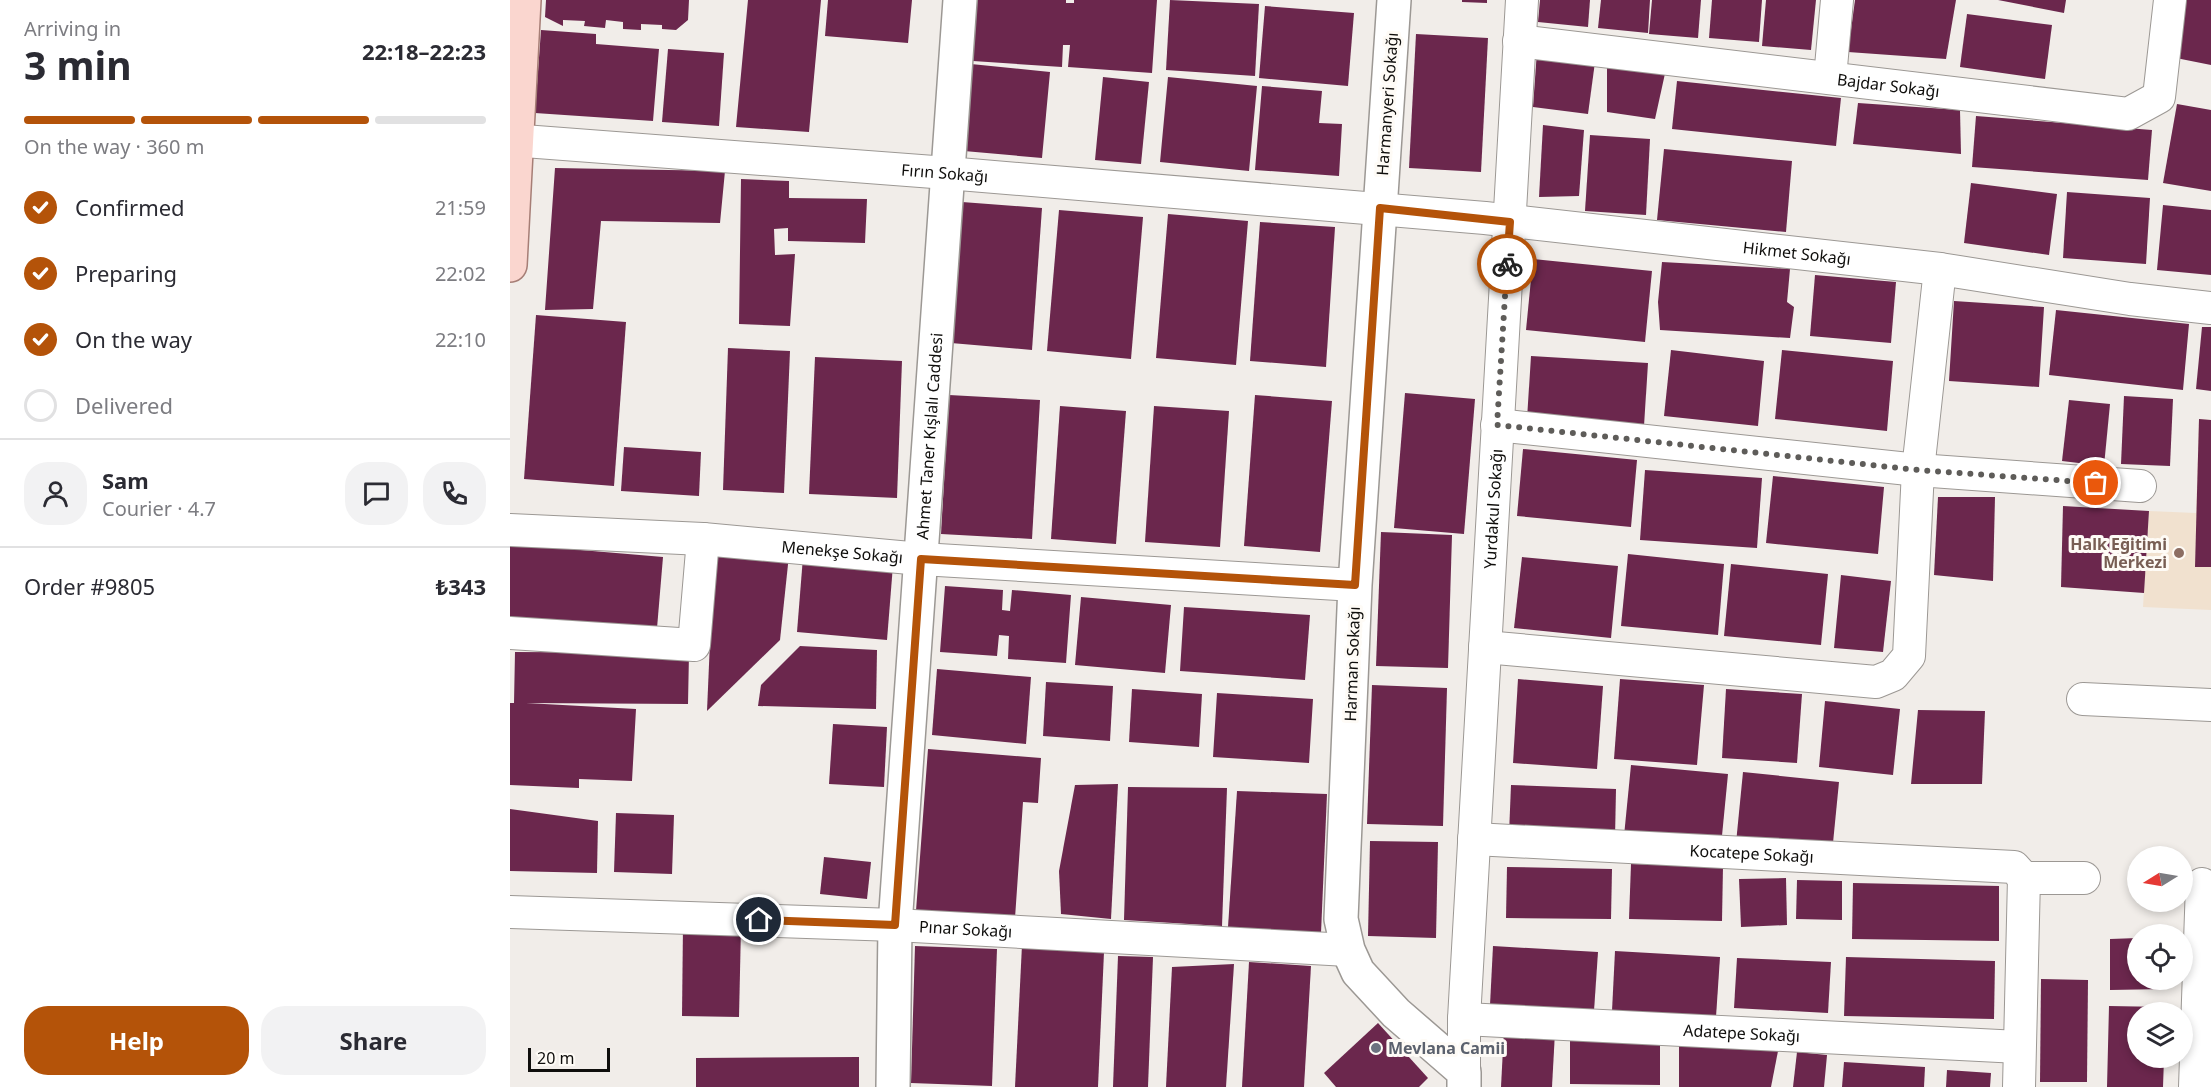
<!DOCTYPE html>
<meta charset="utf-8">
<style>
:root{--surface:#fff;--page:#f2f2f3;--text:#2b2b33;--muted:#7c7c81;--line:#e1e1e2;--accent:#b45309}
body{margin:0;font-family:"Noto Sans",sans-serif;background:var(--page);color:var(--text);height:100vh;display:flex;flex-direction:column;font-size:22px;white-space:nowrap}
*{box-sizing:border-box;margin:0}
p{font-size:20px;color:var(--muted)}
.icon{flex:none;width:33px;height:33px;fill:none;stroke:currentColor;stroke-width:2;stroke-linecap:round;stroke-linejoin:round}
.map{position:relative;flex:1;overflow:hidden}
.panel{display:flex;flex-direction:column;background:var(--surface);width:510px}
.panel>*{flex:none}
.needle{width:39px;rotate:259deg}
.buttons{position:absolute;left:1617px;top:846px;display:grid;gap:12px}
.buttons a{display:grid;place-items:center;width:66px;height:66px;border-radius:50%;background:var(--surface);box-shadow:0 3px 9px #0003;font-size:30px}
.scale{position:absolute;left:18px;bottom:15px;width:82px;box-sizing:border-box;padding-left:6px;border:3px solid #0f0e0c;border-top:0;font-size:16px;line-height:21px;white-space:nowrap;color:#0f0e0c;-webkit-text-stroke:4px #fefbf6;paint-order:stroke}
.pin{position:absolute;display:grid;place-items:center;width:51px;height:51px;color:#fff;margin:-26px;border:3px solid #fff;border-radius:50%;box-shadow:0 2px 6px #0007}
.courier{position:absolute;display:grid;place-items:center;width:60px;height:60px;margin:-30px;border:4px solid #b45309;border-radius:50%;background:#fff;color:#222;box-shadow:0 2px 8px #0007}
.summary em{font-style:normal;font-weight:700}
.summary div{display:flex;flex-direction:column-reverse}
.summary{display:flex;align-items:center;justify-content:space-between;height:102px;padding:0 24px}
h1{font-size:39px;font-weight:700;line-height:45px}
.bar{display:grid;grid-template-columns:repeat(4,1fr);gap:9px 6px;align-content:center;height:72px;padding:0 24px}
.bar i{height:8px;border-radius:4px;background:var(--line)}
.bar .active{background:var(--accent)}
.bar p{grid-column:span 4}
.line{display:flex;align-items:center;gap:15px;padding:0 24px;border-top:2px solid var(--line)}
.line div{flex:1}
.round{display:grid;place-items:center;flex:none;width:63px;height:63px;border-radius:24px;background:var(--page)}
ol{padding:0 24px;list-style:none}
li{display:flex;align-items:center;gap:18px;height:66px}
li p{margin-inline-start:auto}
li .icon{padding:6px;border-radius:50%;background:var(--accent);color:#fff;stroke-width:4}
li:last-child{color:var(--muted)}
li i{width:33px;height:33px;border:3px solid var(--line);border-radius:50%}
.action{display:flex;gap:12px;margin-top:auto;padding:12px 24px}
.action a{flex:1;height:69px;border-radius:24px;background:var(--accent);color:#fff;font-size:24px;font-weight:700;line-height:69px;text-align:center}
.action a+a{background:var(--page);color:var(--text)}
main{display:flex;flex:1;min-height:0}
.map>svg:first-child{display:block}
.education{fill:#f1e1cf}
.building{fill:#6b274d}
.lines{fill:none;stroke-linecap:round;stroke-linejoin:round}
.street-casing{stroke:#9c9894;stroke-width:34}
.secondary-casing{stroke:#9c9894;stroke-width:36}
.primary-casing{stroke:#a67e76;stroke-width:36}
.street{stroke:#fff;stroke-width:32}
.secondary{stroke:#fff;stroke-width:33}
.primary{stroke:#fad6cf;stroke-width:33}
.done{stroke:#5e5c59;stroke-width:6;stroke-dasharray:0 10.8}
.route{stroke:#b45309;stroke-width:8}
.education-dot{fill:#8d6e63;stroke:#fefbf6;stroke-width:2}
.worship-dot{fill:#6b7280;stroke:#fefbf6;stroke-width:2}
.labels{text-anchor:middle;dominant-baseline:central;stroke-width:6;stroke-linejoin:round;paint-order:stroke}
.street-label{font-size:16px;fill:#0f0e0c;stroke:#fefbf6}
.education-label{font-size:16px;font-weight:bold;fill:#785e54;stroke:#fefbf6;text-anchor:end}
.worship-label{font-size:16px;font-weight:bold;fill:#5b616d;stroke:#fefbf6;text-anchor:start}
</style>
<main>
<section class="panel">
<div class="summary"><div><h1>3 min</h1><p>Arriving in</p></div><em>22:18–22:23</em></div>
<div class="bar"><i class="active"></i><i class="active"></i><i class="active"></i><i></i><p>On the way · 360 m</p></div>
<ol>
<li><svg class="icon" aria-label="check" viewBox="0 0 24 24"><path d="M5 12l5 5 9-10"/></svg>Confirmed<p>21:59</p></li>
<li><svg class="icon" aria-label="check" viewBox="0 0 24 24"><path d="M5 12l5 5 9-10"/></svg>Preparing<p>22:02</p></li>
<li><svg class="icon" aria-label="check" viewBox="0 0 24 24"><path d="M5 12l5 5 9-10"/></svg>On the way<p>22:10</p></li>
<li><i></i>Delivered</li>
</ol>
<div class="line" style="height:108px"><a class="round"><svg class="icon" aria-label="person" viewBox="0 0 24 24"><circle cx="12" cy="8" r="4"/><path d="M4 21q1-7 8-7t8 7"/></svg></a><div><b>Sam</b><p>Courier · 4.7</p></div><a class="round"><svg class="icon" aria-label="chat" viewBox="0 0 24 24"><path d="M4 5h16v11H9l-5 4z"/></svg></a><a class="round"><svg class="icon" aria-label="phone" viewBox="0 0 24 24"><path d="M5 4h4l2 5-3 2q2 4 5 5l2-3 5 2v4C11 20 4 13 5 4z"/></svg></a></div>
<div class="line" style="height:78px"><div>Order #9805</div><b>₺343</b></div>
<div class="action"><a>Help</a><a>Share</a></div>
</section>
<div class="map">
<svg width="1701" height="1087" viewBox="0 0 1701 1087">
<rect width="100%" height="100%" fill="#f1ede9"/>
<path class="education" d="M1689,419L1701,420V610L1633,607L1639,511L1686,513Z"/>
<g class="building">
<path d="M36,0H179L178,20L166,30L152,29V25L131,24V30L113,29V22L96,20L95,28L74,26L75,21L53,20V26L35,17Z"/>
<path d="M238,0H311L299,132L226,127Z"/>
<path d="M318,0H402L398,43L315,36Z"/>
<path d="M467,0H556V3H564V0H647L642,73L558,67L560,45H553L552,67L463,61Z"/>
<path d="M660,0L749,4L745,76L656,70Z"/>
<path d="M952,0H977V3L952,2Z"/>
<path d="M1030,0H1080L1078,27L1028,22Z"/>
<path d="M1091,0H1140L1138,33L1088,28Z"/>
<path d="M1142,0H1191L1188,38L1139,34Z"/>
<path d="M1202,0H1252L1249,42L1199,38Z"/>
<path d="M1256,0H1306L1301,50L1252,46Z"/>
<path d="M1345,0H1446L1436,59L1338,52Z"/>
<path d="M1488,0H1556L1554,13Z"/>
<path d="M1673,0H1701V65L1661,57Z"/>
<path d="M755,6L844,13L838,86L749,78Z"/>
<path d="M1457,14L1542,25L1535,79L1450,67Z"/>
<path d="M31,30L86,34V44L149,49L143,121L25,113Z"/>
<path d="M906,34L978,38L971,172L899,168Z"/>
<path d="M158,49L214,53L209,126L152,122Z"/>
<path d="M1027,51L1085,62L1078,114L1023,107Z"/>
<path d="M1097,60L1156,69L1145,119L1097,112Z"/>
<path d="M461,64L540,72L532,158L454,151Z"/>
<path d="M593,77L639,82L631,164L585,160Z"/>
<path d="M658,77L747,86L739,171L650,162Z"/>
<path d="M1167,81L1331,98L1326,146L1162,129Z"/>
<path d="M752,86L812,91L809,123L832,124L829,176L745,170Z"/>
<path d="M1348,103L1450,110L1451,154L1343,144Z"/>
<path d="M1667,104L1701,110V191L1653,183Z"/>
<path d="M1466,116L1642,130L1638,180L1462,167Z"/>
<path d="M1033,125L1074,130L1069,196L1029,197Z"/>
<path d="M1080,135L1140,139L1136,215L1075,211Z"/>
<path d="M1154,149L1282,161L1276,232L1147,220Z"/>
<path d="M45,168L215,171L210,223L91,221L83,309L35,310Z"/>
<path d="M231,179L279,181V198L357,199L355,243L278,241V228L264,229L265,255L285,254L280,326L229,324Z"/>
<path d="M1461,183L1547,194L1539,255L1454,243Z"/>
<path d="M1557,192L1640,198L1636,264L1553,258Z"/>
<path d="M452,202L532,208L522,350L441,343Z"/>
<path d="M1653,205L1701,210V275L1647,270Z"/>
<path d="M549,210L633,217L621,359L537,351Z"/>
<path d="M658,214L738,221L726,365L646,358Z"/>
<path d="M750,222L825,227L816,367L740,361Z"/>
<path d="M1023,259L1142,271L1135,342L1016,330Z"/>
<path d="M1152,262L1280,269L1277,302L1284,307L1280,338L1150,330L1148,302Z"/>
<path d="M1305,275L1386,282L1381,343L1300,336Z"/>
<path d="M1444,301L1534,307L1529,387L1439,381Z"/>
<path d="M1546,310L1679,324L1673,390L1539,375Z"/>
<path d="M26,315L116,322L104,486L14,479Z"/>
<path d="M1692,327H1701V391L1686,389Z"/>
<path d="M218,348L280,351L274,493L213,490Z"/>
<path d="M1161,350L1254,361L1248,426L1154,416Z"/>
<path d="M1272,350L1383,361L1377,431L1265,419Z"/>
<path d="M1021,356L1138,363L1134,426L1017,419Z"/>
<path d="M305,357L392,361L387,498L299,494Z"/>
<path d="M895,393L965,399L954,534L884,528Z"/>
<path d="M439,395L530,400L522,539L431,534Z"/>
<path d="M745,395L822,401L810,552L734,546Z"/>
<path d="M1614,396L1663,399L1660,466L1611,464Z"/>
<path d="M1559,400L1600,404L1594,466L1552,461Z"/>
<path d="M550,406L616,411L606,544L541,539Z"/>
<path d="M644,406L719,411L710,547L635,542Z"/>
<path d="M1689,419L1701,420V567H1685Z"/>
<path d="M114,447L191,452L189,496L111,491Z"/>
<path d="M1013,449L1127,460L1121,527L1007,516Z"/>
<path d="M1135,470L1252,478L1247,548L1130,540Z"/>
<path d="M1263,476L1374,487L1368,554L1256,543Z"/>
<path d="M1428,497H1485L1483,581L1424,575Z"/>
<path d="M1553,506L1639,511L1634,593L1551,587Z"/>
<path d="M871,532L942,535L938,668L866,666Z"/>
<path d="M0,544L153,557L146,640L0,627Z"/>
<path d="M204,549L279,555L270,640L197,711Z"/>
<path d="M1118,554L1214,564L1208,635L1111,626Z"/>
<path d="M293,557L383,565L377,640L287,632Z"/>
<path d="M1012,557L1108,566L1101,638L1004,628Z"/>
<path d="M1221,564L1318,574L1311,645L1214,636Z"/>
<path d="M1331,575L1381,581L1373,652L1324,648Z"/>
<path d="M435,586L493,590L492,610L500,611L502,590L561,595L556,663L498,659L499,636L489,635L487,656L430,652Z"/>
<path d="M571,597L661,605L655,673L565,665Z"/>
<path d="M674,607L800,615L795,680L670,671Z"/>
<path d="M290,646L367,650L366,709L248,706L251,685Z"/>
<path d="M5,652L179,653L178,704L16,703L126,709L122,781L69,779V788L0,785V703H4Z"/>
<path d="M427,669L521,677L516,744L422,735Z"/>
<path d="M1008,679L1093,686L1087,769L1003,763Z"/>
<path d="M1110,679L1194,685L1187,765L1104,759Z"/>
<path d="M536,682L603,686L600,741L533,736Z"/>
<path d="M862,685L937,688L933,826L857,824Z"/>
<path d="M622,689L692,694L689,747L619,742Z"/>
<path d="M1216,689L1292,694L1287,763L1212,758Z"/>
<path d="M707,693L803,699L799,763L703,757Z"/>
<path d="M1315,701L1390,709L1383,775L1309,767Z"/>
<path d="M1408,710L1475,711L1472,784H1401Z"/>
<path d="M323,724L377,727L374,787L319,784Z"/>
<path d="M418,749L531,758L528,803L513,802L505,918L406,911Z"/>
<path d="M1121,765L1218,774L1211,846L1114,836Z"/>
<path d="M1233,772L1329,782L1322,853L1226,843Z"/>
<path d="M608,784L601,919L551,914L549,871L565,785Z"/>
<path d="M1001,785L1106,789L1105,838L999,834Z"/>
<path d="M618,787L717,788L712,926L614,920Z"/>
<path d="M727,791L817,794L811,933L718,927Z"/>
<path d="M0,809L88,821L87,873L0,871Z"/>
<path d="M106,813L164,815L162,874L104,872Z"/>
<path d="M860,841L928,842L926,938L858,936Z"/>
<path d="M314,857L361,862L357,899L310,894Z"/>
<path d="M1121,864L1213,866L1212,921L1119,919Z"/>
<path d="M997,867L1102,869L1101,919L996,918Z"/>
<path d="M1276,878L1277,925L1231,927L1229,879Z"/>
<path d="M1287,880L1332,881V920L1286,919Z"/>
<path d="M1343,883L1489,886V941L1342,939Z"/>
<path d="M173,925L231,927L229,1017L172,1016Z"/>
<path d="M1628,938V980H1656V989L1600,990V939Z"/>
<path d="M512,945L594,952L588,1087H505Z"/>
<path d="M405,946L487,949L482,1086L401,1083Z"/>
<path d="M983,946L1088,952L1084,1011L980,1005Z"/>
<path d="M1105,951L1210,957L1206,1017L1102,1011Z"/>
<path d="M608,956L643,957L638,1087H603Z"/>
<path d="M1336,957L1485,961L1484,1019L1334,1016Z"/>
<path d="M1227,958L1321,962L1318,1013L1224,1008Z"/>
<path d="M739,962L801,966L794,1087H732Z"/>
<path d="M724,964L716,1087H656L662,967Z"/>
<path d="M1531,979L1578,980L1577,1082H1530Z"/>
<path d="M1599,1006L1655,1007V1012H1628V1058H1654L1653,1087H1597Z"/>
<path d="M868,1023L918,1078L909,1087H826L814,1073Z"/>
<path d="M994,1029L1045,1032L1042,1087H991Z"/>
<path d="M1060,1039H1150V1085L1060,1084Z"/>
<path d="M1169,1042L1268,1051L1261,1087H1169Z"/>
<path d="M1287,1052L1317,1055L1314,1087H1283Z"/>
<path d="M349,1057V1087H186V1058Z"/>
<path d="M1334,1062L1415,1067L1414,1087H1332Z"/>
<path d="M1437,1070L1481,1073L1480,1087H1436Z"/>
</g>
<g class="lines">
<defs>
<g id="street">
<path id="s1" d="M1009,41L1618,114L1649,97L1660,0"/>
<path d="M1320,78L1327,0"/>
<path id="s2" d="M0,140L437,173L975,218L1430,269L1620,299L1701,308"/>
<path d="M987,425L1408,470L1630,486"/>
<path id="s3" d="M0,530L193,539L411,559L845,585"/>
<path d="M0,633L184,645L193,539"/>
<path d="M975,647L1366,682L1383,675L1399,656L1408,470L1430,269"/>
<path d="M1573,699L1701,705"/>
<path id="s4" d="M964,839L1504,867L1514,878"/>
<path d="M1514,878H1574"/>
<path id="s5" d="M0,912L385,925L838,950"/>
<path id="s6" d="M954,1019L1509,1047"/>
<path id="s7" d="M954,1072V1019L1012,0"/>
<path d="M1509,1087L1514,878"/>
<path d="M1685,1087L1692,884"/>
</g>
<g id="secondary">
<path d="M884,0L845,585L831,919L838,950L848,972L886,1013L954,1072V1087"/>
<path id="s8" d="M383,1087L385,925L450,0"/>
</g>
<path id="primary" d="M0,265L14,0"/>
</defs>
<use href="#street" class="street-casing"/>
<use href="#secondary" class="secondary-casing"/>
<use href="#primary" class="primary-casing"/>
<use href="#street" class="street"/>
<use href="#secondary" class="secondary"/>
<use href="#primary" class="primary"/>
</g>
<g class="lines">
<path class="done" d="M997,264L987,425L1408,470L1586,483"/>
<path class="route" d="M249,920L385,925L411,559L845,585L870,208L1000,222L997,264"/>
</g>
<circle class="education-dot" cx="1669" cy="553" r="6"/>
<circle class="worship-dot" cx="866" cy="1048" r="6"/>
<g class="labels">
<g class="street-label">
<text stroke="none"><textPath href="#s1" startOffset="372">Bajdar Sokağı</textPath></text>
<text transform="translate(877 104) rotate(-86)">Harmanyeri Sokağı</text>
<text stroke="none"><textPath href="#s2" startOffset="436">Fırın Sokağı</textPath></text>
<text stroke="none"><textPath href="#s2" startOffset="1292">Hikmet Sokağı</textPath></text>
<text stroke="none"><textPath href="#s8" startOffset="652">Ahmet Taner Kışlalı Caddesi</textPath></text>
<text stroke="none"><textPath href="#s7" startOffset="564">Yurdakul Sokağı</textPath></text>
<text stroke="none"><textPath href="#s3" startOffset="333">Menekşe Sokağı</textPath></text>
<text transform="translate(842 664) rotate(-88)">Harman Sokağı</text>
<text stroke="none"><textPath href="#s4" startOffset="278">Kocatepe Sokağı</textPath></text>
<text stroke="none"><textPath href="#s5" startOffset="456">Pınar Sokağı</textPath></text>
<text stroke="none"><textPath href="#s6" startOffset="278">Adatepe Sokağı</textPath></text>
</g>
<g class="education-label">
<text x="1657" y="544">Halk Eğitimi<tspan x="1657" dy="18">Merkezi</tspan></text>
</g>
<g class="worship-label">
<text x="878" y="1048">Mevlana Camii</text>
</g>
</g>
</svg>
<div class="buttons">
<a><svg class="needle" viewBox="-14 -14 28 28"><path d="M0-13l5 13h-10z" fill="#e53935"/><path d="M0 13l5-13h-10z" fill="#7c7c81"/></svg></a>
<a><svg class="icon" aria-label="locate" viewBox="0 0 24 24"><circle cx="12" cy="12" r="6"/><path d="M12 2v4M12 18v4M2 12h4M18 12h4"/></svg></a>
<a><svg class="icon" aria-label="layers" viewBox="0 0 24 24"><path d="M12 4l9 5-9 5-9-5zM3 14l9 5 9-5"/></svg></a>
</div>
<div class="scale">20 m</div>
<div class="pin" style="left:1586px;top:483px;background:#ea580c"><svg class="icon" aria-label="bag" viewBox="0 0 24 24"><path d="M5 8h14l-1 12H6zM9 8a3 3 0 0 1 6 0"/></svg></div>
<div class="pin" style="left:249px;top:920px;background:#1f2937"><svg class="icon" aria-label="home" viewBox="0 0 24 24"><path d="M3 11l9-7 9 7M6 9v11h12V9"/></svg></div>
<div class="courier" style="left:997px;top:264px"><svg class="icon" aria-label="bike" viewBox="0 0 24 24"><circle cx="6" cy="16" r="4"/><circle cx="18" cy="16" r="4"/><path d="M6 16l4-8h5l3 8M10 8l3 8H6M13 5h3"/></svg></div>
</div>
</main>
